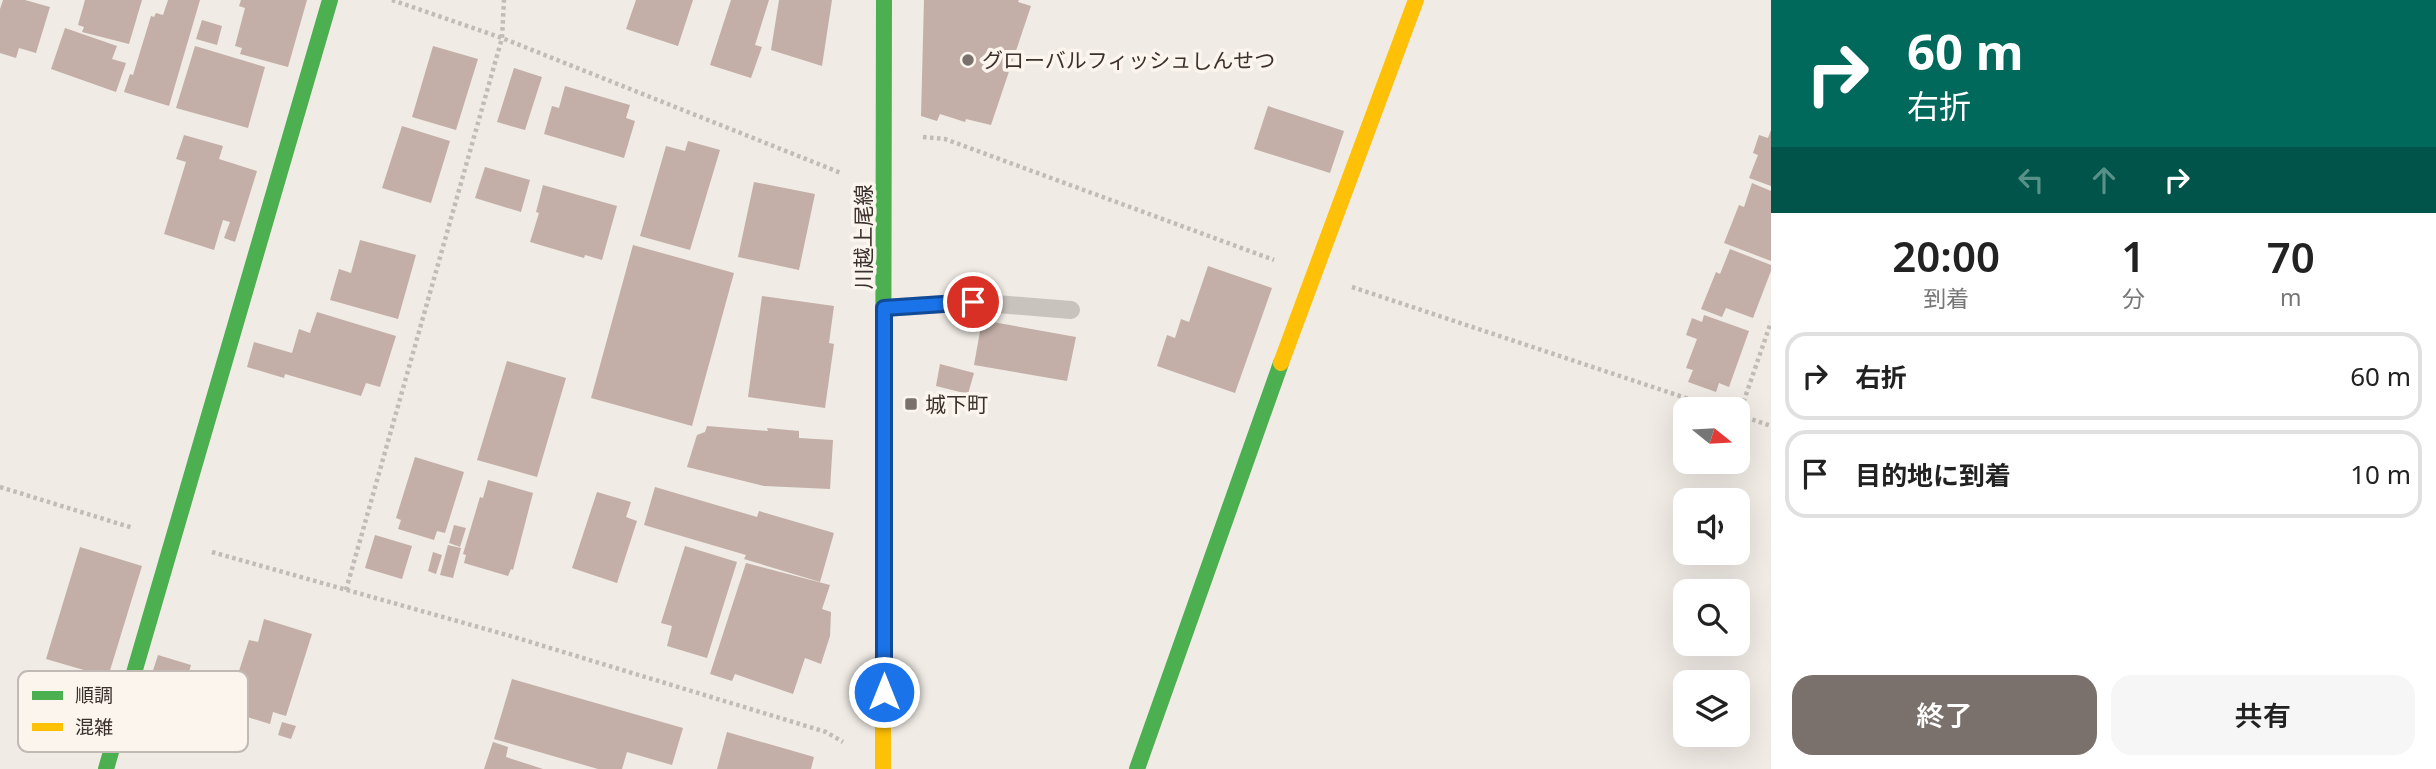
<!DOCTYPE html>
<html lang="ja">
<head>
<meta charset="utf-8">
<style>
	body { margin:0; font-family:"Noto Sans","Noto Sans JP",sans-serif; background:#f6f6f6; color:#222; height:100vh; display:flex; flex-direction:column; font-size:26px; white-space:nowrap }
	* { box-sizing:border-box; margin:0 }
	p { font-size:23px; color:#767676 }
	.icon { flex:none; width:38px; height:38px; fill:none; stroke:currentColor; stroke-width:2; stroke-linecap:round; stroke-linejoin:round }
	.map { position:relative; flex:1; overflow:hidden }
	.sheet { display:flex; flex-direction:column; background:#fff; width:665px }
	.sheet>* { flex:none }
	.guide { background:#00695c; color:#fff; overflow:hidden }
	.needle { width:46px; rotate:108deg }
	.controls { position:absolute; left:1673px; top:397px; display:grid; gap:14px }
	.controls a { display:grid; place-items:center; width:77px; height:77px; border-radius:14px; background:#fff; box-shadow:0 7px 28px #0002; font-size:35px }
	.pin { position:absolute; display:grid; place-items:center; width:60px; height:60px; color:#fff; margin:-30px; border:4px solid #fff; border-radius:50%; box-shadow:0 2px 7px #0007 }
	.me { position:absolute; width:77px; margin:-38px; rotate:0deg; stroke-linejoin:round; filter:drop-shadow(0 0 5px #0008) }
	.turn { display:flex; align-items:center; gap:24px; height:147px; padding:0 21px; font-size:32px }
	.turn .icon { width:91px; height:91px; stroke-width:2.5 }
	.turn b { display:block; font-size:49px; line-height:60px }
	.lanes { display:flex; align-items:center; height:66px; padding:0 21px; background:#0003; justify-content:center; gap:35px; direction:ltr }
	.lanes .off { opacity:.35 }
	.eta { display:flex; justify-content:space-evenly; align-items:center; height:119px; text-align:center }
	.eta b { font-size:42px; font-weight:600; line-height:49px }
	.cta { display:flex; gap:14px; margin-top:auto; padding:14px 21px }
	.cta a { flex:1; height:80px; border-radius:21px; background:#7a716c; color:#fff; font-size:28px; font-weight:600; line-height:80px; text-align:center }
	.cta a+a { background:#f6f6f6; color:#222 }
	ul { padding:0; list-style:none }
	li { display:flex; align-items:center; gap:21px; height:88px; margin:0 14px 10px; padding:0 7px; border:4px solid #e0e0e0; border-radius:21px }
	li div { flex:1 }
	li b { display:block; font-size:26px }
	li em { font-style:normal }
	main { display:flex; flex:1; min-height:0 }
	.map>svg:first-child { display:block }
	.building { fill:#c3afa7 }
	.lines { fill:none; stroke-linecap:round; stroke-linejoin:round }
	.path { stroke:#c2bbb6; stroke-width:4.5; stroke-dasharray:3.5 3.5; stroke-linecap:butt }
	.lane { stroke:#c9c3be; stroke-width:18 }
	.fast { stroke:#4caf50; stroke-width:16 }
	.slow { stroke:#ffc107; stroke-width:16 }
	.route-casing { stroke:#114b97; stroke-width:18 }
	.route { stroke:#1a73e8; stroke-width:12 }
	.poi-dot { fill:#7a716c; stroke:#fbf5ee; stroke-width:2.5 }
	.labels { text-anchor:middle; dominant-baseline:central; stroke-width:7; stroke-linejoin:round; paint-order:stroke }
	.poi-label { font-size:21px; fill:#3b302b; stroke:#fbf5ee; text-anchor:start }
	.street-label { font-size:21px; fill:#3b302b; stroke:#fbf5ee }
	.key { fill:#fbf5ee; stroke:#c1bab4; stroke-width:2 }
	.key-label { font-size:19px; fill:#3b302b }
</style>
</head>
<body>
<main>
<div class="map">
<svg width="1771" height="769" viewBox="0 0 1771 769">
	<rect width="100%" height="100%" fill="#f0ebe5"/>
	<path class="building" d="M 3,0 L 25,0 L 50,7 L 36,53 L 19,48 L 16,58 L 0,53 L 0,9 Z
		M 85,0 L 142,0 L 129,44 L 82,32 L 84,27 L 78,25 Z
		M 168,0 L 200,0 L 169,106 L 124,92 L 130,74 L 133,75 L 151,16 L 154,17 L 156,13 L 163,15 Z
		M 241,0 L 307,0 L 288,67 L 240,54 L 242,48 L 235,46 L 245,8 L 239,6 Z
		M 636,0 L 693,0 L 678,46 L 626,29 Z
		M 731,0 L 769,0 L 755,45 L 762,47 L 751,78 L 710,65 Z
		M 779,0 L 832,0 L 822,66 L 771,50 Z
		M 924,0 L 1019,0 L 1018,2 L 1031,6 L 991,125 L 966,119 L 965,122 L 940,114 L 937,121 L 921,116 Z
		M 202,20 L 222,26 L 217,45 L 196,39 Z
		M 65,28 L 117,46 L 112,59 L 126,63 L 116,92 L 51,69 Z
		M 195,46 L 265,67 L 248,128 L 176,108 Z
		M 433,46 L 478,59 L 456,130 L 412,117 Z
		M 514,68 L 542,77 L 525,130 L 497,122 Z
		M 565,86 L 630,105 L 626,118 L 635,121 L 624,158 L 544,134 L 552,106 L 559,108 Z
		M 1268,106 L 1344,131 L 1330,173 L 1254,149 Z
		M 402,126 L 450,141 L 431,203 L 382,188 Z
		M 1771,130 L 1771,186 L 1749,178 L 1758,155 L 1753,153 L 1759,135 L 1768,138 Z
		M 184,135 L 223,146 L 219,159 L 257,171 L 235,242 L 224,238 L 230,222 L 223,220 L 214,250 L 164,234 L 186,162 L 176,159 Z
		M 688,141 L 720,150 L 690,250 L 640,236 L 666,146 L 685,151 Z
		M 485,167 L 530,180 L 521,212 L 475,198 Z
		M 754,182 L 815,194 L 799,270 L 738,257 Z
		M 1752,183 L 1771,191 L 1771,261 L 1724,243 L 1739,205 L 1744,207 Z
		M 543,185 L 617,206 L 602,260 L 585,255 L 584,258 L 530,242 L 539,213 L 536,212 Z
		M 360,240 L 416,255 L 398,319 L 330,300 L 339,269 L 351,273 Z
		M 633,245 L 734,273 L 692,426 L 591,398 Z
		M 1730,249 L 1771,265 L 1771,271 L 1753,318 L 1726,308 L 1722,317 L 1701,309 L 1716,272 L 1720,274 Z
		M 1208,266 L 1272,288 L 1235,393 L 1157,366 L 1167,335 L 1175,338 L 1181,319 L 1189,322 Z
		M 762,296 L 834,306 L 829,343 L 834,344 L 825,408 L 748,397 Z
		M 317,312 L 396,336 L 380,387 L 366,383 L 361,396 L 285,374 L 284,378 L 247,367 L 254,342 L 292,353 L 299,329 L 310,333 Z
		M 1704,315 L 1749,331 L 1729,387 L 1719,383 L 1716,392 L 1688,382 L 1693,370 L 1686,368 L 1697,339 L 1686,335 L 1692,318 L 1702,322 Z
		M 982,320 L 1076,337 L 1067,381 L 974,365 Z
		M 507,361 L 566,378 L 537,477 L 477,460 Z
		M 940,364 L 974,373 L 968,394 L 936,386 Z
		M 707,426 L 768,431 L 767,428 L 799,431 L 799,438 L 833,440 L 830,489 L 764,486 L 687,467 L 697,435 L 705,432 Z
		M 415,457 L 464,472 L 445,533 L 437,531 L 434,540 L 398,529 L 401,520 L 396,518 Z
		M 488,480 L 533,493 L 513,570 L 511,569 L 508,576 L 464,563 L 466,555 L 463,554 L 480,497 L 483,498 Z
		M 655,487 L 757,517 L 759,511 L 834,533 L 820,582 L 744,559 L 746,555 L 644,525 Z
		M 597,492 L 631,502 L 626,517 L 637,521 L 617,583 L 572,568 Z
		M 454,525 L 466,528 L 460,547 L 449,543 Z
		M 375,535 L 412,546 L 402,579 L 365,568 Z
		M 448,545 L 461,548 L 453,578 L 440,575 Z
		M 685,546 L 737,562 L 707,658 L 667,646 L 672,626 L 661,623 Z
		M 80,547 L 142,566 L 108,677 L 46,659 Z
		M 433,552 L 442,555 L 436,574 L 428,571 Z
		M 746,563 L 830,585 L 822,609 L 831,612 L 830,636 L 821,664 L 805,658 L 793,694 L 735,674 L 732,681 L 710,674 Z
		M 264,619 L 312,634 L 286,716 L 273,712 L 270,724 L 244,716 L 246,710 L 228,705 L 249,640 L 258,642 Z
		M 158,655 L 191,665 L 181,700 L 147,689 Z
		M 512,679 L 683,728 L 672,765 L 627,752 L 622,769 L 598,769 L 494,739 Z
		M 282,722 L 296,726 L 291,739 L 278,735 Z
		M 727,732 L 814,757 L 811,769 L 717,769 Z
		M 493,742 L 508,747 L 506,757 L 543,769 L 484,769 Z"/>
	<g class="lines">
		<path class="path" d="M 392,0 L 502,38 L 841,173
			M 923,137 L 945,139 L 1274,260
			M 1352,287 L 1722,410
			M 1739,415 L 1771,322
			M 1739,415 L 1771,426
			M 0,487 L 133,528
			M 212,552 L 514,637 L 826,732 L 843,742
			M 346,590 L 502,38 L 504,0"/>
		<path class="lane" d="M 884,308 L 973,302 L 1071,310"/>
		<path class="fast" d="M 883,517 L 884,0
			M 106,769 L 330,0
			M 1137,769 L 1281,363"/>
		<path class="slow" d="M 1281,363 L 1416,0
			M 883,769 L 883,517"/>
	</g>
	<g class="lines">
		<g class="route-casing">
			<path id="route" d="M 884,692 L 884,308 L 973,302"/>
		</g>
		<use href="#route" class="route"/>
	</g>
	<g class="poi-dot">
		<circle cx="968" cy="60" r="7"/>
		<rect x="904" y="397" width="14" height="14" rx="3.5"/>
	</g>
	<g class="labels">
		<g class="poi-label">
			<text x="982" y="60">グローバルフィッシュしんせつ</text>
			<text x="925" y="404">城下町</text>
		</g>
		<g class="street-label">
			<text transform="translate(863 237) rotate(-90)">川越上尾線</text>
		</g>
	</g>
	<rect x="18" y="671" width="230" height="81" rx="10" class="key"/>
	<rect x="32" y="691" width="31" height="9" fill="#4caf50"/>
	<rect x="32" y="723" width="31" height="8" fill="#ffc107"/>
	<g class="key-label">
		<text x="75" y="702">順調</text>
		<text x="75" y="734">混雑</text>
	</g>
</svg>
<div class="controls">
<a><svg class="needle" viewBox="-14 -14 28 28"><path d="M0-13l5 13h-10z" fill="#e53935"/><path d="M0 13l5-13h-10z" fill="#767676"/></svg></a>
<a><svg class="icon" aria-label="sound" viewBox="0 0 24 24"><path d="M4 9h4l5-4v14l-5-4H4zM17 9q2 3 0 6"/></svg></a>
<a><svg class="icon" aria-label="search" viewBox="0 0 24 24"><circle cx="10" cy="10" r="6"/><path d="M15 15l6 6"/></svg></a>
<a><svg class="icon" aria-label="layers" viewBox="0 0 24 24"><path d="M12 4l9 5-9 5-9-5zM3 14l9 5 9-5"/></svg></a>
</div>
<div class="pin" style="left:973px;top:302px;background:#d93025"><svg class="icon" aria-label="arrive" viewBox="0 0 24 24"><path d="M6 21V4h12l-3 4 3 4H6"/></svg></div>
<svg class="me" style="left:884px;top:692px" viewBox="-20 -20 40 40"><circle r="17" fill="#1a73e8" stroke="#fff" stroke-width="3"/><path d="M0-11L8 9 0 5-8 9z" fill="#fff"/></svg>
</div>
<section class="sheet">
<div class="guide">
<div class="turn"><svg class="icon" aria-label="right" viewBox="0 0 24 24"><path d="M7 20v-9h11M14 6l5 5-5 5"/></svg><div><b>60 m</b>右折</div></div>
<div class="lanes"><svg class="icon off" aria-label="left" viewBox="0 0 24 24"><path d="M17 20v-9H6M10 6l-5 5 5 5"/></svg><svg class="icon off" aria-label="ahead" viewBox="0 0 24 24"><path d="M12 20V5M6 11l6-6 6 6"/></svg><svg class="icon" aria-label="right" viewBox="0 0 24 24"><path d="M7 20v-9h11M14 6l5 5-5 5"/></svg></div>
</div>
<div class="eta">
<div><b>20:00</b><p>到着</p></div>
<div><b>1</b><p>分</p></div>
<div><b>70</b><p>m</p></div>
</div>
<ul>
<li><svg class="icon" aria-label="right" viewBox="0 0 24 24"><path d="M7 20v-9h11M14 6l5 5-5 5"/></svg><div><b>右折</b></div><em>60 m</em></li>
<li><svg class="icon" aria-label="arrive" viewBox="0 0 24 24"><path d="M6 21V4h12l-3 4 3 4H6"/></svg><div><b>目的地に到着</b></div><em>10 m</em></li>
</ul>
<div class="cta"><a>終了</a><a>共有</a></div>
</section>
</main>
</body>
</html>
